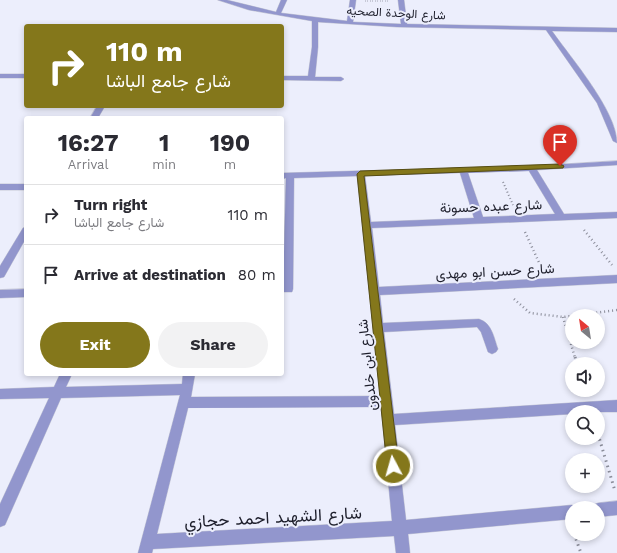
<!DOCTYPE html>
<html lang="en">
<head>
<meta charset="utf-8">
<style>
	body { margin:0; font-family:"Work Sans",Vazirmatn,sans-serif; background:#f2f2f3; color:#2b2b33; height:100vh; display:flex; flex-direction:column; font-size:15px; white-space:nowrap }
	* { box-sizing:border-box; margin:0 }
	p { font-size:13px; color:#7c7c81 }
	.icon { flex:none; width:22px; height:22px; fill:none; stroke:currentColor; stroke-width:2; stroke-linecap:round; stroke-linejoin:round }
	.map { position:relative; flex:1; overflow:hidden }
	.panel { position:absolute; left:24px; top:116px; width:260px; height:260px; display:flex; flex-direction:column; background:#fff; border-radius:4px; box-shadow:0 2px 6px #0003 }
	.panel>* { flex:none }
	.banner { position:absolute; left:24px; top:24px; width:260px; height:84px; border-radius:4px; box-shadow:0 2px 6px #0003; background:#84771b; color:#fff; overflow:hidden }
	.needle { width:26px; rotate:330deg }
	.controls { position:absolute; left:565px; top:309px; display:grid; gap:8px }
	.controls a { display:grid; place-items:center; width:40px; height:40px; border-radius:50%; background:#fff; box-shadow:0 2px 6px #0003; font-size:20px }
	.pin { position:absolute; display:grid; place-items:center; width:34px; height:34px; color:#fff; margin:-41px -17px; border-radius:50% 50% 50% 0; rotate:-45deg; box-shadow:0 0 4px #0007 }
	.pin .icon { rotate:45deg }
	.me { position:absolute; width:44px; margin:-22px; rotate:354deg; stroke-linejoin:round; filter:drop-shadow(0 0 3px #0008) }
	.turn { display:flex; align-items:center; gap:14px; height:84px; padding:0 16px; font-size:18px }
	.turn .icon { width:52px; height:52px; stroke-width:2.5 }
	.turn b { display:block; font-size:28px; line-height:34px }
	.eta { display:flex; justify-content:space-evenly; align-items:center; height:68px; text-align:center }
	.eta b { font-size:24px; font-weight:700; line-height:28px }
	.cta { display:flex; gap:8px; margin-top:auto; padding:8px 16px }
	.cta a { flex:1; height:46px; border-radius:24px; background:#84771b; color:#fff; font-size:16px; font-weight:700; line-height:46px; text-align:center }
	.cta a+a { background:#f2f2f3; color:#2b2b33 }
	ul { padding:0; list-style:none }
	li { display:flex; align-items:center; gap:12px; height:60px; padding:0 16px; border-top:1px solid #e1e1e2 }
	li div { flex:1 }
	li b { display:block; font-size:15px }
	li em { font-style:normal }
	.map>svg:first-child { display:block }
	.lines { fill:none; stroke-linecap:round; stroke-linejoin:round }
	.minor-casing { stroke:#c7c9d6; stroke-width:1 }
	.path-far3 { stroke:#8b8d9a; stroke-width:1.5; stroke-dasharray:0.5 2; stroke-linecap:butt }
	.path-far2 { stroke:#8b8d9a; stroke-width:2; stroke-dasharray:1 2.5; stroke-linecap:butt }
	.path-far1 { stroke:#8b8d9a; stroke-width:2.5; stroke-dasharray:1 3; stroke-linecap:butt }
	.path { stroke:#8b8d9a; stroke-width:3; stroke-dasharray:1.5 4; stroke-linecap:butt }
	.minor { fill:#9296cd; fill-rule:evenodd }
	.route { fill:#84771b; stroke:#564d12 }
	.labels { text-anchor:middle; dominant-baseline:central; stroke-width:4; stroke-linejoin:round; paint-order:stroke }
	.far-street-label { font-size:12px; fill:#1d1e2b; stroke:#eceefc }
	.street-label { font-size:14px; fill:#1d1e2b; stroke:#eceefc }
	.near-street-label { font-size:17px; fill:#1d1e2b; stroke:#eceefc }
</style>
</head>
<body>
<div class="map">
<svg width="617" height="553" viewBox="0 0 617 553">
	<rect width="100%" height="100%" fill="#eceefc"/>
	<g class="lines">
		<g class="minor-casing">
			<path id="minor" d="M 218,0 L 227,0 L 276,12 L 281,0 L 287,0 L 281,13 L 347,21 L 350,0 L 356,0 L 353,22 L 401,24 L 398,0 L 404,0 L 407,24 L 617,28 L 617,32 L 552,31 C 571,58 617,111 617,143 L 613,141 L 597,103 L 546,30 L 397,27 L 318,22 L 318,47 L 315,77 L 341,77 L 344,79 L 341,81 L 282,80 L 282,76 L 308,76 L 312,47 L 312,21 L 249,10 Z
				M 0,74 L 26,74 L 26,78 L 0,78 Z
				M 97,106 L 105,106 L 98,118 L 90,118 Z
				M 617,161 L 617,165 L 537,170 L 564,214 L 617,212 L 617,218 L 372,228 L 379,287 L 617,275 L 617,283 L 380,295 L 383,323 L 479,319 C 492,323 494,338 498,349 L 496,352 L 492,354 L 488,352 L 481,332 L 477,327 L 384,332 L 394,414 L 617,400 L 617,412 L 572,412 L 572,414 L 395,425 L 406,520 L 572,505 L 577,508 L 572,508 L 572,519 L 408,534 L 410,553 L 396,553 L 394,536 L 153,549 L 152,553 L 138,553 L 180,395 L 61,398 L 5,525 L 0,527 L 0,504 L 49,398 L 0,399 L 0,389 L 54,387 L 60,374 L 72,374 L 66,387 L 182,384 L 183,374 L 195,374 L 191,397 L 380,396 L 357,176 L 294,178 L 293,289 L 292,292 L 284,292 L 283,289 L 286,178 L 282,179 L 282,173 L 532,166 ZM 529,171 L 555,214 L 483,217 L 468,173 ZM 460,173 L 474,218 L 371,222 L 365,176 ZM 381,407 L 392,521 L 157,534 L 188,408 Z
				M 0,184 L 26,184 L 26,190 L 0,190 Z
				M 26,227 L 26,238 L 4,277 L 0,278 L 0,266 L 23,228 Z
				M 26,289 L 26,297 L 0,298 L 0,290 Z
				M 617,501 L 617,515 L 598,517 L 598,508 L 592,508 L 593,505 L 598,503 Z"/>
		</g>
		<path class="path-far3" d="M 365,1 L 388,1"/>
		<path class="path-far2" d="M 503,182 L 513,205"/>
		<path class="path-far1" d="M 584,230 L 612,265
			M 525,232 L 542,269
			M 514,299 L 530,313 L 563,317 L 617,310
			M 563,317 L 575,358"/>
		<path class="path" d="M 575,357 L 577,364
			M 598,434 L 615,491
			M 574,534 L 581,553"/>
		<use href="#minor" class="minor"/>
	</g>
	<path class="route" d="M 560,164 L 564,166 L 563,168 L 364,176 L 399,466 L 397,470 L 393,472 L 389,470 L 387,466 L 357,174 L 360,171 Z"/>
	<g class="labels">
		<g class="far-street-label">
			<text transform="translate(396 13) rotate(3)">شارع الوحدة الصحيه</text>
		</g>
		<g class="street-label">
			<text transform="translate(491 206) rotate(-2)">شارع عبده حسونة</text>
			<text transform="translate(495 271) rotate(-3)">شارع حسن ابو مهدى</text>
			<text transform="translate(367 365) rotate(-96)">شارع ابن خلدون</text>
		</g>
		<g class="near-street-label">
			<text transform="translate(273 517) rotate(-3)">شارع الشهيد احمد حجازي</text>
		</g>
	</g>
</svg>
<div class="controls">
<a><svg class="needle" viewBox="-14 -14 28 28"><path d="M0-13l5 13h-10z" fill="#e53935"/><path d="M0 13l5-13h-10z" fill="#7c7c81"/></svg></a>
<a><svg class="icon" aria-label="sound" viewBox="0 0 24 24"><path d="M4 9h4l5-4v14l-5-4H4zM17 9q2 3 0 6"/></svg></a>
<a><svg class="icon" aria-label="search" viewBox="0 0 24 24"><circle cx="10" cy="10" r="6"/><path d="M15 15l6 6"/></svg></a>
<a>+</a>
<a>−</a>
</div>
<div class="pin" style="left:560px;top:166px;background:#d93025"><svg class="icon" aria-label="arrive" viewBox="0 0 24 24"><path d="M6 21V4h12l-3 4 3 4H6"/></svg></div>
<svg class="me" style="left:393px;top:466px" viewBox="-20 -20 40 40"><circle r="17" fill="#84771b" stroke="#fff" stroke-width="3"/><path d="M0-11L8 9 0 5-8 9z" fill="#fff"/></svg>
<div class="banner">
<div class="turn"><svg class="icon" aria-label="right" viewBox="0 0 24 24"><path d="M7 20v-9h11M14 6l5 5-5 5"/></svg><div><b>110 m</b>شارع جامع الباشا</div></div>
</div>
<section class="panel">
<div class="eta">
<div><b>16:27</b><p>Arrival</p></div>
<div><b>1</b><p>min</p></div>
<div><b>190</b><p>m</p></div>
</div>
<ul>
<li><svg class="icon" aria-label="right" viewBox="0 0 24 24"><path d="M7 20v-9h11M14 6l5 5-5 5"/></svg><div><b>Turn right</b><p>شارع جامع الباشا</p></div><em>110 m</em></li>
<li><svg class="icon" aria-label="arrive" viewBox="0 0 24 24"><path d="M6 21V4h12l-3 4 3 4H6"/></svg><div><b>Arrive at destination</b></div><em>80 m</em></li>
</ul>
<div class="cta"><a>Exit</a><a>Share</a></div>
</section>
</div>
</body>
</html>
